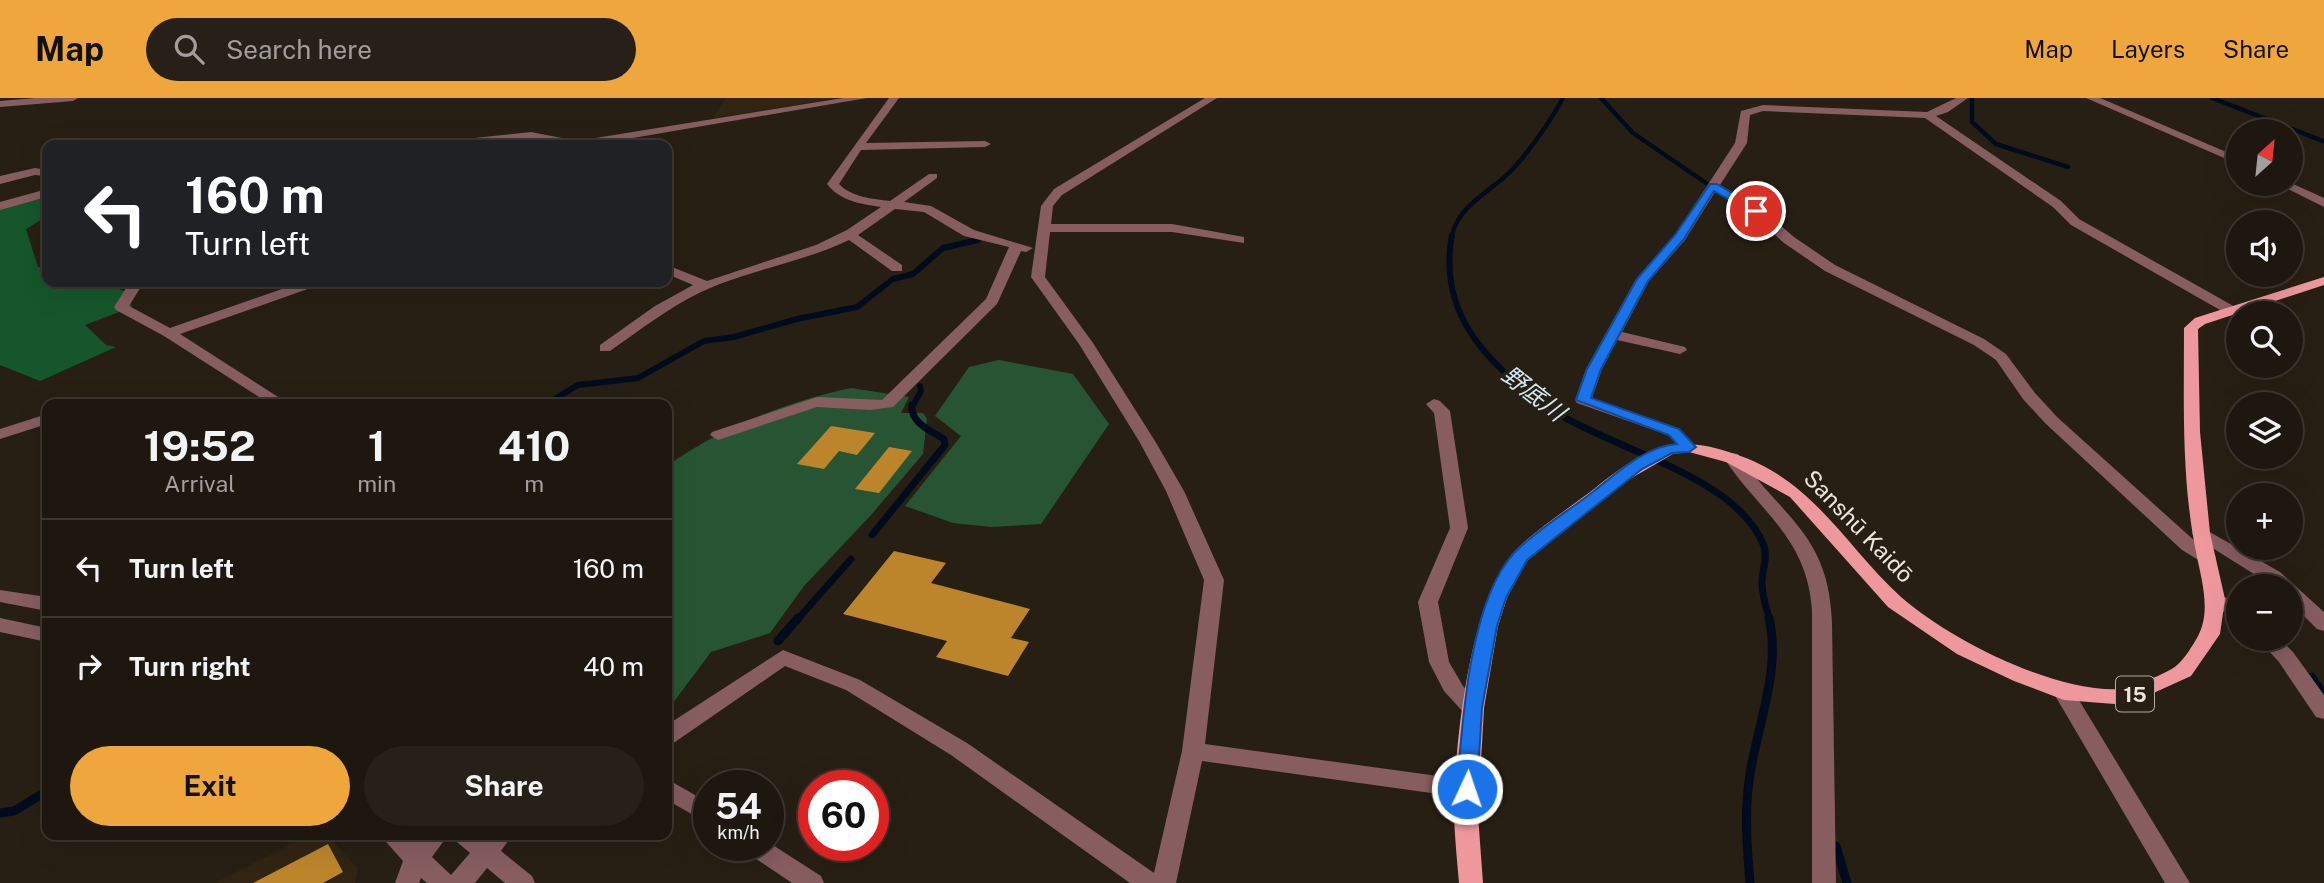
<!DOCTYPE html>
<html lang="en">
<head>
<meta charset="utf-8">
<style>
	body { margin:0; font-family:"Public Sans","Noto Sans JP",sans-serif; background:#262018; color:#f1f3f6; height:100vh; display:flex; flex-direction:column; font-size:26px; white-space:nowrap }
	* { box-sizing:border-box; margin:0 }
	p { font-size:23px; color:#a19f9e }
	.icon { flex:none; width:38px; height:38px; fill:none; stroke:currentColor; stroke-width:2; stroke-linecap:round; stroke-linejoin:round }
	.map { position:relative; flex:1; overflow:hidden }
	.side { position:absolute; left:42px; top:301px; width:630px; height:441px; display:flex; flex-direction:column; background:#1e170f; border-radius:14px; box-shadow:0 7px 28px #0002,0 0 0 2px #3c362f }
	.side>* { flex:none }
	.banner { position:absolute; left:42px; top:42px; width:630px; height:147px; border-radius:14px; box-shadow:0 7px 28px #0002,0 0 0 2px #3c362f; background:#202124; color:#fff; overflow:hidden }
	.needle { width:46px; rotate:27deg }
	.tools { position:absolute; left:2226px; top:21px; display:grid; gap:14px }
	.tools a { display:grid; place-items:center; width:77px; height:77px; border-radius:50%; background:#1e170f; box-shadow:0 7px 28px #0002,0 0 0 2px #3c362f; font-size:35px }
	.speed { position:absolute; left:693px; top:672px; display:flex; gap:14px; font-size:35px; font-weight:700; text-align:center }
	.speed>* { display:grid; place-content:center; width:91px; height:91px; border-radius:50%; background:#1e170f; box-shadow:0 7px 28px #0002,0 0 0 2px #3c362f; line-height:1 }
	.speed small { font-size:18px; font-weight:400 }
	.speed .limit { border:10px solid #d22; background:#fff; color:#111 }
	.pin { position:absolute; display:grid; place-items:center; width:60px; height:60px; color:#fff; margin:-30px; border:4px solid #fff; border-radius:50%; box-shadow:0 2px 7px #0007 }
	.me { position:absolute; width:77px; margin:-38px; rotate:3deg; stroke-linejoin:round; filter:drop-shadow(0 0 5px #0008) }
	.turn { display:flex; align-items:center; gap:24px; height:147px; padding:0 28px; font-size:32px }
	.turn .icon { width:91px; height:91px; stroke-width:2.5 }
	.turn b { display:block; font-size:49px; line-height:60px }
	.eta { display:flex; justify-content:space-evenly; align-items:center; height:119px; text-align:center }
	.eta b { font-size:42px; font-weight:700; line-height:49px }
	.cta { display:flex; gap:14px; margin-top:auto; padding:14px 28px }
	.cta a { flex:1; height:80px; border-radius:42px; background:#efa73d; color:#111; font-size:28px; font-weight:700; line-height:80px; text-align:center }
	.cta a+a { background:#262018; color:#f1f3f6 }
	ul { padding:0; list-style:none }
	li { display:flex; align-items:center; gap:21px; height:98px; padding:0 28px; border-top:2px solid #3c362f }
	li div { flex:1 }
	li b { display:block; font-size:26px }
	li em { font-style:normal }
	header { display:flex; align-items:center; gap:42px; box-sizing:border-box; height:98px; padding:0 35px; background:#efa73d; color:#111 }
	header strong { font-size:33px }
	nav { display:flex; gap:38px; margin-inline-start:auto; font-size:24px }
	.search { width:490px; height:63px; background:#262018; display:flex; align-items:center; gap:18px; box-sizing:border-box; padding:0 24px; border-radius:38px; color:#a19f9e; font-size:26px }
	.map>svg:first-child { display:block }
	.built { fill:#312413 }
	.green { fill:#275533 }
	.forest { fill:#15572b }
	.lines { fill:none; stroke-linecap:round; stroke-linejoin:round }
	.stream-far3 { stroke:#000c1e; stroke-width:4.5 }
	.stream-far2 { stroke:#000c1e; stroke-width:6 }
	.stream-far1 { stroke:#000c1e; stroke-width:7 }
	.stream { stroke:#000c1e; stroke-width:9 }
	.building { fill:#bc852c }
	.minor { fill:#875d60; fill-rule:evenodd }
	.tertiary { fill:#875d60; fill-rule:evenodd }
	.primary { fill:#ee989e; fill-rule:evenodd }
	.route { fill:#1a73e8; stroke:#114b97; stroke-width:2 }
	.labels { text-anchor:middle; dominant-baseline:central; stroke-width:7; stroke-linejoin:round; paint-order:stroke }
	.shield { fill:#281f14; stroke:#b1aaa2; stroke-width:2 }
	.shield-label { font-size:21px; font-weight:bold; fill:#ece6df }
	.street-label { font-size:23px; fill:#ece6df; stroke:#281f14 }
	.water-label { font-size:24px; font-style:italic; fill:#d3e6f6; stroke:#281f14 }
</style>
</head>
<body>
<header>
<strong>Map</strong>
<div class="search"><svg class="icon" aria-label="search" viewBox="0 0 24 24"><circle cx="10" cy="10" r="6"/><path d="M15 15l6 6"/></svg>Search here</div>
<nav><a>Map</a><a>Layers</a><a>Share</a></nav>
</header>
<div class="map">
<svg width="2324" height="785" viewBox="0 0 2324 785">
	<rect width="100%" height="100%" fill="#281f14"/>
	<path class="built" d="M 726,0 L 838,0 L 713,20 Z
		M 308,737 L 328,737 L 358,771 L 355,785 L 215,785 Z"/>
	<path class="green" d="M 999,262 L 1073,276 L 1109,326 L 1041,426 L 992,429 L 953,425 L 905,408 L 961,338 L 935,318 L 969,269 Z
		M 851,290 L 909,299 L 901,315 L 923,315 L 927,321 L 923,356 L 871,417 L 804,488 L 770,535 L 711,554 L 667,613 L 667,368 C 722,329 786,304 851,290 Z"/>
	<path class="forest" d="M 46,100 L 44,120 L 26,131 L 38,169 L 47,170 L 47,184 L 99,184 L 127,194 L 132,209 L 85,227 L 106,247 L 116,249 L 40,283 L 0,267 L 0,110 Z"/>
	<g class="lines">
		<path class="stream-far3" d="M 1601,0 L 1633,35 L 1706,85
			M 2212,0 L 2323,43
			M 1972,1 L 1972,24 L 1996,46 L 2068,69
			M 1452,138 C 1457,108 1493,92 1513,71 C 1532,49 1549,26 1563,0"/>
		<path class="stream-far2" d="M 1452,137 C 1437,216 1488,266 1547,309
			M 546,306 L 578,287 L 638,280 L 704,243 L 734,239 L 797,221 L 857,209 L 893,181 L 913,176 L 943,150 L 978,142
			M 912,309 L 921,293 L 920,288"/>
		<path class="stream-far1" d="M 1545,307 C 1605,351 1736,375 1764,448 C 1768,459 1762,473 1762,485 C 1762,497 1766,510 1770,522
			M 872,437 L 945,347 L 944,341 C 931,333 910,325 912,307
			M 797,522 L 851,461"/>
		<path class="stream" d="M 778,543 L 798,520
			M 2311,579 L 2324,597
			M 0,715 L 14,713 L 47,693
			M 1836,748 L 1847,785
			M 1750,785 C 1747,749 1744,712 1750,676 C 1758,625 1781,572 1769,520"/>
	</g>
	<path class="building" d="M 831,328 L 875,335 L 857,357 L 839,353 L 824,371 L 797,366 Z
		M 889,349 L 912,353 L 879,395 L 855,391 Z
		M 894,453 L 946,465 L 931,485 L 1030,511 L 1011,540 L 1029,544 L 1008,578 L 936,559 L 947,543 L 843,516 Z
		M 328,746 L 343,774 L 323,785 L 253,785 Z"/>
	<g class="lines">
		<path class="minor" d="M 35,0 L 78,0 L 73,3 L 0,9 L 0,3 Z
			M 843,0 L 867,0 L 592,47 L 566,47 L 531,40 L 466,47 L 431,47 L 437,44 L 531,34 L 577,43 Z
			M 889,0 L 899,0 L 866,45 L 985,43 L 991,46 L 985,49 L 861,52 L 839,86 C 851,99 873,101 890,103 L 929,76 L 937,76 L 937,80 L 904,104 L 931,108 L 974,132 L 1033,150 L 1026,154 L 1021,153 L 997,206 L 893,309 L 870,312 L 817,309 L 718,342 L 710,337 L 712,334 L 817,299 L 882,302 L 986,201 L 1009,149 L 964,138 L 924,114 L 895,111 L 858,137 L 902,167 L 902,173 L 892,173 L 849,142 C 801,165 747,172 701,194 C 668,210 640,232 610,253 L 600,253 L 600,247 L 655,208 L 693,187 L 667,176 L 667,167 L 707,183 L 816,147 L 847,132 L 881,109 C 861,106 840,103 827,86 Z
			M 1205,0 L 1217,0 L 1062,97 L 1053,108 L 1051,126 L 1172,126 L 1244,139 L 1244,145 L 1172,134 L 1050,134 L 1045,179 L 1093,245 L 1155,343 L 1184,393 L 1224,482 L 1205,646 L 1467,682 L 1475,685 L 1478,691 L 1475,697 L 1467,700 L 1202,663 L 1176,785 L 1130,785 L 951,657 L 846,592 L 785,568 L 675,644 L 667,646 L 667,627 L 783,552 L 860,582 L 967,645 L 1154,775 L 1182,653 L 1204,482 L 1166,393 L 1139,343 L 1079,246 L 1031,179 L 1041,108 L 1054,91 Z
			M 1956,0 L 1968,0 L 1948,14 L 1936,18 L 2061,103 L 2079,121 L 2237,210 L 2237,216 L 2227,216 L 2071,127 L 2053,109 L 1925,20 L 1763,13 L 1750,17 L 1747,45 L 1720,87 L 1760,110 L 1794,139 L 1835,167 L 1984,241 L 2006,256 L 2035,295 L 2057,319 L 2196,444 L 2216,459 L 2214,463 L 2200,463 L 2182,452 L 2045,325 L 2023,301 L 1996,262 L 1974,247 L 1825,173 L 1784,145 L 1752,116 L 1715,94 L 1685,142 L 1649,183 L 1622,234 L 1685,249 L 1687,252 L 1680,256 L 1617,242 L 1602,271 L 1592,300 L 1680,331 L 1697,349 L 1689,354 L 1683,353 L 1668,337 L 1577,305 L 1575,302 L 1586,271 L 1636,181 L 1675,137 L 1735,45 L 1741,13 L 1763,7 L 1927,14 Z
			M 2086,0 L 2100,0 L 2238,59 L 2238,66 Z
			M 265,44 L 368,44 L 374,47 L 259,47 Z
			M 35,70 L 47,72 L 47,78 L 35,77 L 0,86 L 0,78 Z
			M 2291,85 L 2324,100 L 2324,109 L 2278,86 Z
			M 47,91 L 47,99 L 0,112 L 0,104 Z
			M 130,184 L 144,184 L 129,208 L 170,230 L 302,184 L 321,184 L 319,187 L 180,236 L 289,306 L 270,306 L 164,238 L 116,212 L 114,209 Z
			M 1434,301 L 1440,303 L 1450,313 L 1468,430 L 1438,504 L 1449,564 L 1463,588 L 1484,610 L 1481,616 L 1473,618 L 1465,616 L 1444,593 L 1429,564 L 1418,504 L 1450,430 L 1434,315 L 1426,306 Z
			M 47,316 L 47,326 L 0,341 L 0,331 Z
			M 1732,355 L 1738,356 C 1783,421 1829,436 1832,525 L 1836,785 L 1812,785 L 1812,512 C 1807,439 1760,415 1724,360 Z
			M 2201,429 L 2280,474 L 2324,514 L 2324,533 L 2317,531 L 2291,505 L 2291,488 L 2273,488 L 2195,439 L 2192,435 Z
			M 2215,494 L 2238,506 L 2238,521 L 2208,506 L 2205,501 L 2208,496 Z
			M 2258,541 L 2280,541 L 2293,554 L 2324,597 L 2324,621 L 2316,619 L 2279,564 Z
			M 2064,586 L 2071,589 L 2190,785 L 2165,785 L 2053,594 L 2057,589 Z
			M 667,681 L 709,705 L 709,726 L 667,702 Z
			M 768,744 L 821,778 L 824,785 L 792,785 L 746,754 L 742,747 L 768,747 Z"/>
		<path class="tertiary" d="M 0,492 L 47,499 L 47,513 L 0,504 Z
			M 0,520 L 47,530 L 47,544 L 0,534 Z
			M 380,737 L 408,737 L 416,744 L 422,737 L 448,737 L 432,759 L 451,777 L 470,755 L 457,744 L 453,737 L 512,737 L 501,753 L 532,778 L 535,785 L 505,785 L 487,770 L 475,785 L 427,785 L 421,780 L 419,785 L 395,785 L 403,763 Z"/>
		<path class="primary" d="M 2324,179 L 2324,187 L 2205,226 L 2198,231 L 2200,334 L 2210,435 L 2225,501 L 2220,536 L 2191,578 L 2127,607 L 2064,602 L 2014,583 L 1957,556 L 1888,509 L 1790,399 L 1726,364 L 1689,354 L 1673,356 L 1623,385 L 1527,463 L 1507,500 L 1498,528 L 1484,610 L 1478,717 L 1483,785 L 1459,785 C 1457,763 1455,741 1454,719 C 1454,651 1469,506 1513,455 C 1531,435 1572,408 1594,391 C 1644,351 1672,334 1735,356 C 1814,382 1844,447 1901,499 C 1950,542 2057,596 2122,591 C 2132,590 2169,574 2176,568 C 2184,562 2193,547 2198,538 C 2211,514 2202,483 2197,459 C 2181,384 2184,306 2184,230 L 2195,220 Z"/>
	</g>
	<path class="route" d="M 1710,86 L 1717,86 L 1762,113 L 1752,115 L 1714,93 L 1712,96 L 1684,141 L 1648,183 L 1601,271 L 1591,300 L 1679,331 L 1696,349 L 1689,354 L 1672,355 L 1642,371 L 1527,462 L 1506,500 L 1497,528 L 1482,610 L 1477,691 L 1474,697 L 1460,697 L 1457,691 C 1462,626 1469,504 1514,455 C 1535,433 1570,412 1594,393 C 1618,374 1646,348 1677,346 L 1669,337 L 1576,302 L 1587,271 L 1637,181 L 1675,137 Z"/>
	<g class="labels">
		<rect class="shield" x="2116" y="578.5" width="38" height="35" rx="5"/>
		<g class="shield-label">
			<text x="2135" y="596">15</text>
		</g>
		<g class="street-label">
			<text transform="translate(1859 428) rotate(46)">Sanshū Kaidō</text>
		</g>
		<g class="water-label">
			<text transform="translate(1534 295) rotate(38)">野底川</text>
		</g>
	</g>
</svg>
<div class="tools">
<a><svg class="needle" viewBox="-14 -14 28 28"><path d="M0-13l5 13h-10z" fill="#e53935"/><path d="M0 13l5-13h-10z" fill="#a19f9e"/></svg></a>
<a><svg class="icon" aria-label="sound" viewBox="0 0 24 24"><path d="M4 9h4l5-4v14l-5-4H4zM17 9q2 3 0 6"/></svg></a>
<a><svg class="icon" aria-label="search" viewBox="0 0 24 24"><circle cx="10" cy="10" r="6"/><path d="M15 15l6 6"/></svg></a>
<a><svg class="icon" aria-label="layers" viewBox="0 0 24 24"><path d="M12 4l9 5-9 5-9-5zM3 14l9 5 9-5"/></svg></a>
<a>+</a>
<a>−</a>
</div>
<div class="speed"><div>54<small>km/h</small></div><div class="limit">60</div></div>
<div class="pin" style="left:1756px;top:113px;background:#d93025"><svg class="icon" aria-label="arrive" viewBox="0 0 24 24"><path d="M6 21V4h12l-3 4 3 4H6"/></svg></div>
<svg class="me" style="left:1467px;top:691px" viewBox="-20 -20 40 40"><circle r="17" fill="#1a73e8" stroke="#fff" stroke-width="3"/><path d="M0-11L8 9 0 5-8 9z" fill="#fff"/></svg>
<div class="banner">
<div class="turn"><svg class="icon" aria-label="left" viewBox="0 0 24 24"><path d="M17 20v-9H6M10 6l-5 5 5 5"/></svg><div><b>160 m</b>Turn left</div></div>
</div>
<section class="side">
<div class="eta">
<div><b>19:52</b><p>Arrival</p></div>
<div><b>1</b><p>min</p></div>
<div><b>410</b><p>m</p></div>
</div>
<ul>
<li><svg class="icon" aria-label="left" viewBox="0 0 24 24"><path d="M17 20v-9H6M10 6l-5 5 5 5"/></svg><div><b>Turn left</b></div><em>160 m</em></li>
<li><svg class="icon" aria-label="right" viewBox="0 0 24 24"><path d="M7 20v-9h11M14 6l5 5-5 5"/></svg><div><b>Turn right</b></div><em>40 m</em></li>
</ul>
<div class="cta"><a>Exit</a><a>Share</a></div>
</section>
</div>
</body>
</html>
